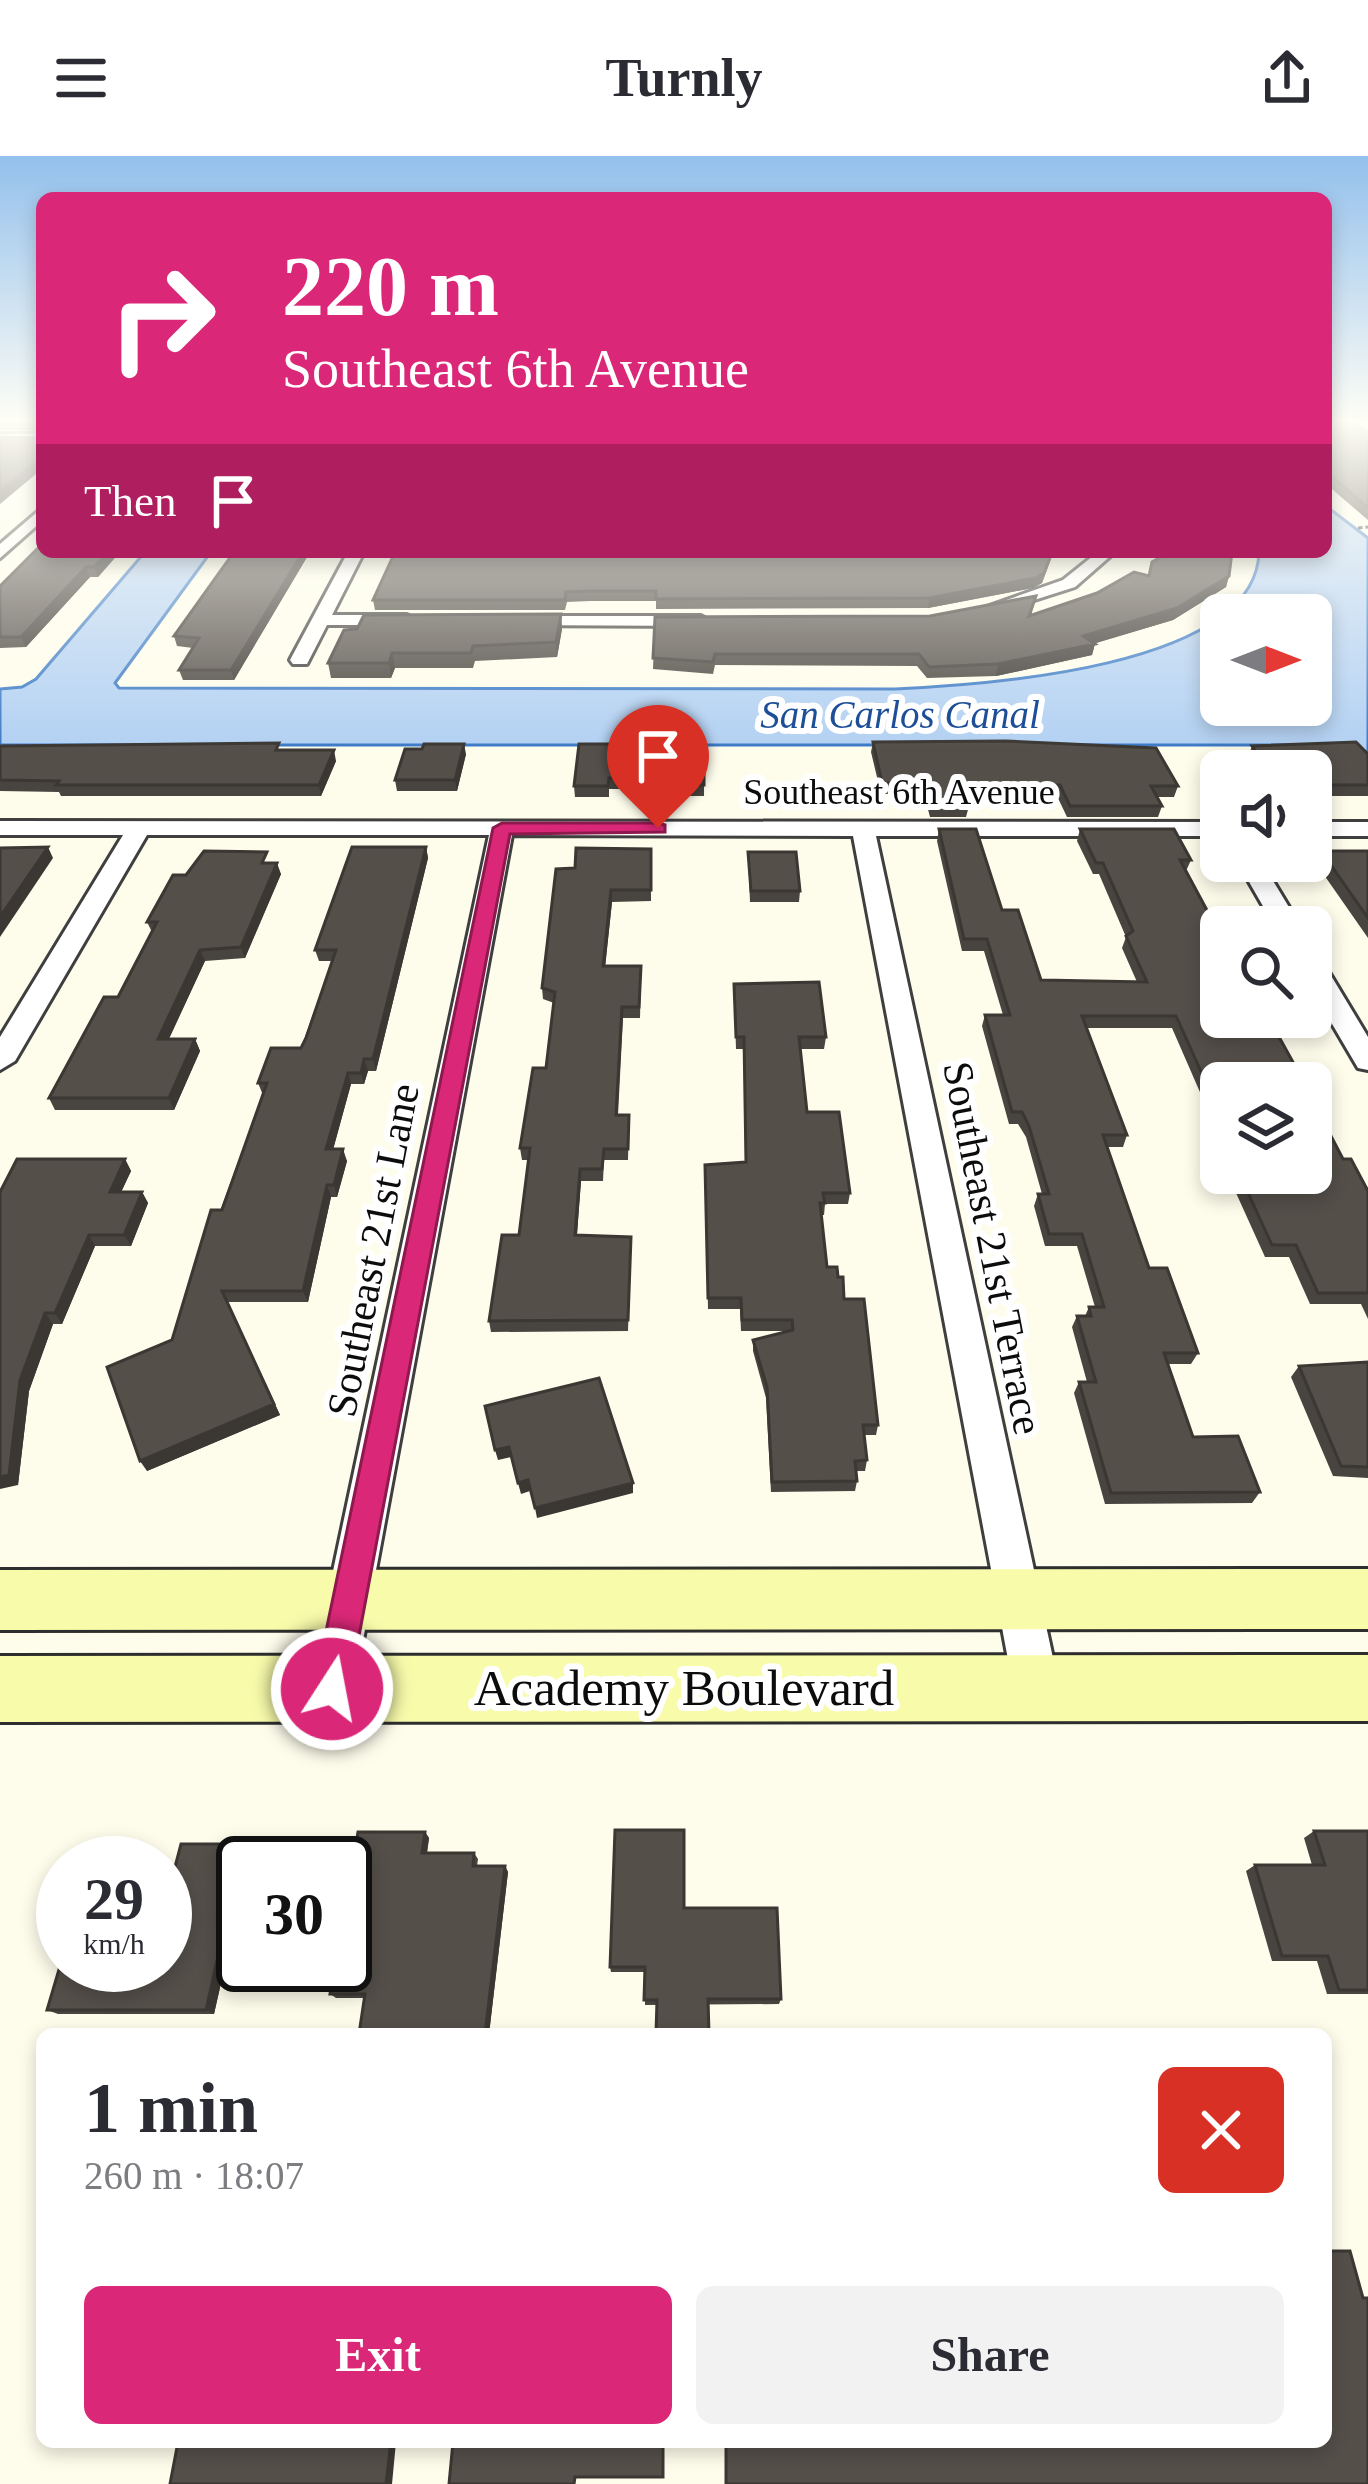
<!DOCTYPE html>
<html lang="en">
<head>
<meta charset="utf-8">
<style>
	body { margin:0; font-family:Georgia,serif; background:#f2f2f3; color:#2b2b33; height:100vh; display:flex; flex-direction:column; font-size:45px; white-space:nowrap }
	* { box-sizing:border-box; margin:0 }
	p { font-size:39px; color:#7c7c81 }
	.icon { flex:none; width:66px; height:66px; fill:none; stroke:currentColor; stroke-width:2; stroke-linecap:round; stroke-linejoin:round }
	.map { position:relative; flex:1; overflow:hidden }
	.drawer { position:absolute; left:36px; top:1872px; width:1296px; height:420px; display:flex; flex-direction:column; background:#fff; border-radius:18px; box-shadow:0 6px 18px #0003 }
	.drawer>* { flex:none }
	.hud { position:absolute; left:36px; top:36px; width:1296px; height:366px; border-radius:18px; box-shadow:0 6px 18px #0003; background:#db2777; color:#fff; overflow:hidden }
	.needle { width:78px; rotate:90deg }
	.buttons { position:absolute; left:1200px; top:438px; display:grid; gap:24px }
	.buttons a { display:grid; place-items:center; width:132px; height:132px; border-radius:18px; background:#fff; box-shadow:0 6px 18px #0003; font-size:60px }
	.speed { position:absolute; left:36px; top:1680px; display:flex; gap:24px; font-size:60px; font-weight:700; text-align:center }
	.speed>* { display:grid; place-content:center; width:156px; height:156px; border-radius:50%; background:#fff; box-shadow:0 6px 18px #0003; line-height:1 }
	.speed small { font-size:30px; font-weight:400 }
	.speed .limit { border:6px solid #111; border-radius:18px; background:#fff; color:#111 }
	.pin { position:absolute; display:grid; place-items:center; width:102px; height:102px; color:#fff; margin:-123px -51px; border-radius:50% 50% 50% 0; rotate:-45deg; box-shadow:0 0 12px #0007 }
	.pin .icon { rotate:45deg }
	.me { position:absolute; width:132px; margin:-66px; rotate:11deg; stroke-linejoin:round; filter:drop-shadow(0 0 9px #0008) }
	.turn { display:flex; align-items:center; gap:42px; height:252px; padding:0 48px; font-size:54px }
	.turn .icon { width:156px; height:156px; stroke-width:2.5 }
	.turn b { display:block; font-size:84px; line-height:102px }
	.then { display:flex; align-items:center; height:114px; padding:0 48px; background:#0003; gap:24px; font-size:45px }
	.round { display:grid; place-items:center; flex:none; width:126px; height:126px; border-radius:18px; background:#f2f2f3 }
	.overview { display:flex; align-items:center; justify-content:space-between; height:204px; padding:0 48px }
	h1 { font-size:72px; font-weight:800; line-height:90px }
	.button { display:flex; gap:24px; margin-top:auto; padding:24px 48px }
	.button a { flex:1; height:138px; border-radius:18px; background:#db2777; color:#fff; font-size:48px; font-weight:800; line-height:138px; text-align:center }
	.button a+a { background:#f2f2f3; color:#2b2b33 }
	header { display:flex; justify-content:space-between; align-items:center; height:156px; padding:0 48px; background:#fff; font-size:54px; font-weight:800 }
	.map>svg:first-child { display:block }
	.water { fill:#b3d1f3; stroke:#3d7bc7; stroke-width:3; fill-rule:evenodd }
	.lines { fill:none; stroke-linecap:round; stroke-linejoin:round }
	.street-casing { stroke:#3f3f3f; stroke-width:6 }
	.secondary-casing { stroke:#2e2e2e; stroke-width:6 }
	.path { stroke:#2e2e2e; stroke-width:3; stroke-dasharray:4.5 3; stroke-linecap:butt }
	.street { fill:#fff; fill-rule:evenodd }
	.secondary { fill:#f8fbaa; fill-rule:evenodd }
	.wall { fill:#48443f }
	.shaded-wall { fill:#3b3733 }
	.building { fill:#544f49; stroke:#3b3733; stroke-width:3 }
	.route { fill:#db2777; stroke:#8e194d; stroke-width:3 }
	.labels { text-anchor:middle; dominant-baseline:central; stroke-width:12; stroke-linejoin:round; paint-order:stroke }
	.far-street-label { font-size:36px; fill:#0c0c0c; stroke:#fff }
	.far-water-label { font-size:39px; font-style:italic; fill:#1c4f97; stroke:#fff }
	.street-label { font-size:42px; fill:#0c0c0c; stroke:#fff }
	.near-street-label { font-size:51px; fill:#0c0c0c; stroke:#fff }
</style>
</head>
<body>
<header><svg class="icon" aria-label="menu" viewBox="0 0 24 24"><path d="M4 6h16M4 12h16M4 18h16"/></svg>Turnly<svg class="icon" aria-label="share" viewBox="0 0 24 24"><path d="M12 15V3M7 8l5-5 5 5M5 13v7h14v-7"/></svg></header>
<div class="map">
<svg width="1368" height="2328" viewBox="0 0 1368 2328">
	<rect width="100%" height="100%" fill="#fefdec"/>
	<path class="water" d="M 1326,350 L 1368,382 L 1368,600 L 1332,589 L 0,589 L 0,533 L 22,531 L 36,523 L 145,396 L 211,396 L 115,527 L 119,532 L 895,533 C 980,529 1256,513 1259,396 L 1326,396 ZM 1221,459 L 1311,459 L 1311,549 L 1221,549 Z"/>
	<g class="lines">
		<g class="street-casing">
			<path id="street" d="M 0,278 L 42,278 L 42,286 L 0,286 Z
				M 42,352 L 42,365 L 0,402 L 0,388 Z
				M 348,396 L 364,396 L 332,459 L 407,459 L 416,464 L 407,469 L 327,469 L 307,508 L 293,508 L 290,504 Z
				M 1098,396 L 1115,396 L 1075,431 L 990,458 L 981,453 L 1063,424 Z
				M 517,460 L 701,460 L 710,465 L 701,470 L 511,469 L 511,461 Z
				M 0,665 L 1221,666 L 1221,680 L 876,680 L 1059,1530 L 1052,1546 L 1036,1552 L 1020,1546 L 1013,1530 L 853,680 L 512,679 L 354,1533 L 347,1549 L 331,1555 L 315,1549 L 308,1533 L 489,679 L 147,679 L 15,905 L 0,914 L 0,881 L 123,679 L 0,679 Z
				M 1311,666 L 1368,666 L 1368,680 L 1311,680 Z
				M 1237,705 L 1261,705 L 1301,771 L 1275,771 Z
				M 1311,801 L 1321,803 L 1368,881 L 1368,914 L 1358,912 L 1311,832 Z"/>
		</g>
		<g class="secondary-casing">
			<path id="secondary" d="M 1368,1413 L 1368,1473 L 0,1474 L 0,1414 Z
				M 1368,1499 L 1368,1565 L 0,1566 L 0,1500 Z"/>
		</g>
		<path class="path" d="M 1358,372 L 1368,371"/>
		<use href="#street" class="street"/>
		<use href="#secondary" class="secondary"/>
	</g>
	<path class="wall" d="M 0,265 L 42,265 L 42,274 L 0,274 Z
		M 1326,265 L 1368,276 L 1368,364 L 1326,328 Z
		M 42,396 L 120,396 L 98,421 L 90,421 L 26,491 L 0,492 L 0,430 Z
		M 234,396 L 310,396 L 234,524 L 183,524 L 179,514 L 193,492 L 177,490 L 174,480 Z
		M 395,396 L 1058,396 L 1052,400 L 1042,427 L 1033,432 L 928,452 L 656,453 L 656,445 L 590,445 L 567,446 L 565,454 L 375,454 L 373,444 Z
		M 1148,420 L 1229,420 L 1226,431 L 1173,464 L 1095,487 L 1092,499 L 996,520 L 927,522 L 917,510 L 715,509 L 713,518 L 653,513 L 655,461 L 930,460 L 1036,440 L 1031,460 Z
		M 561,458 L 562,473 L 557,501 L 475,505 L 473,512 L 395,512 L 391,522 L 331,522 L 328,507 Z
		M 649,583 L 648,633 L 609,633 L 609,641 L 575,641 L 574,630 L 618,588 Z
		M 873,586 L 1178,630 L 1174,641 L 1157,641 L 1162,650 L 1158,661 L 1067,661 L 1057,640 L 965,640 L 969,650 L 966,661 L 930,661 L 924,638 L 881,638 L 871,596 Z
		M 0,590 L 281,594 L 336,605 L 321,640 L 61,640 L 59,636 L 0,635 Z
		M 1252,590 L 1368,598 L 1368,640 L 1311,640 L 1311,615 L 1257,615 L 1248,601 Z
		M 669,595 L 704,595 L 704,640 L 668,640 Z
		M 466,598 L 457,635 L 397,635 L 395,624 Z
		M 939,673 L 1002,754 L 1041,824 L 1137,826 L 1122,792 L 1126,781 L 1099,718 L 1093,718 L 1077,685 L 1080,673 L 1191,704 L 1186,715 L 1221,927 L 1221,1004 L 1208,976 L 1213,966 L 1172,872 L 1086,872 L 1127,979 L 1123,991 L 1107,991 L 1149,1112 L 1198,1197 L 1191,1208 L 1168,1208 L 1193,1281 L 1260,1336 L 1252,1347 L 1105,1348 L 1074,1237 L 1079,1226 L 1087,1226 L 1072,1171 L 1077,1160 L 1085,1160 L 1089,1151 L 1095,1151 L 1077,1090 L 1045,1090 L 1034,1050 L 1038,1038 L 1042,1038 L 1026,981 L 1018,968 L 1009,968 L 982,870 L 985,859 L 1003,859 L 984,795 L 962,795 L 937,685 Z
		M 426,691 L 428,702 L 376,915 L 368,915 L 364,928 L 351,928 L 333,993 L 347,1005 L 337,1041 L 331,1041 L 308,1146 L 228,1146 L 280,1259 L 147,1315 L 172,1184 L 263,939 L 258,927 L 301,892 L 332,805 L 319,805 L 315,794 Z
		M 651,693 L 651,745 L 612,746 L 605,810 L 641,822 L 640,862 L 623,862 L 618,959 L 629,959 L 628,1004 L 604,1004 L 603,1025 L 581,1025 L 577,1079 L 631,1081 L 628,1175 L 491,1176 L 489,1165 L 519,1079 L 529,1004 L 522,1004 L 520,992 L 546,912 L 554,847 L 543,843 L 542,832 L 575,712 Z
		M 1321,695 L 1368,695 L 1368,782 L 1315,706 Z
		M 748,696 L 800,735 L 799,746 L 750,746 Z
		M 270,707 L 281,718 L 245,802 L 205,805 L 169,883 L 195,883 L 200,895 L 174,954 L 55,954 L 49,942 L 118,841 L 152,776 L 147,766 L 186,719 Z
		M 734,828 L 826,881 L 824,893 L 800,893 L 807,956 L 850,1037 L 848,1048 L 825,1048 L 824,1059 L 821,1059 L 827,1111 L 838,1121 L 878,1269 L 876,1279 L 864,1279 L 867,1304 L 865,1315 L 856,1315 L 857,1325 L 855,1335 L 771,1336 L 766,1242 L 753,1195 L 753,1184 L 790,1175 L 741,1175 L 740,1153 L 708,1153 L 705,1009 L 745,1006 L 744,893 L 736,893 Z
		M 1311,928 L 1317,940 L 1314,947 L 1343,1003 L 1368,1035 L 1368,1163 L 1361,1148 L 1310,1148 L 1289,1101 L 1265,1101 L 1227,1017 L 1311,1017 Z
		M 125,1003 L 131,1015 L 121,1036 L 142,1036 L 148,1047 L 131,1090 L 95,1090 L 62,1168 L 53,1168 L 29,1235 L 18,1329 L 0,1036 Z
		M 1368,1206 L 1368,1322 L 1333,1320 L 1291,1221 L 1299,1210 Z
		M 1314,1675 L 1368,1675 L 1368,1838 L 1327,1838 L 1317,1805 L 1272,1805 L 1246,1715 L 1255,1709 L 1312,1709 L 1304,1682 Z
		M 425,1676 L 429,1682 L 427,1697 L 474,1697 L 478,1703 L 477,1710 L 505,1710 L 508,1716 L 489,1878 L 359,1878 L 364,1842 L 336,1842 L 330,1838 Z
		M 243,1688 L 251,1695 L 214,1858 L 58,1858 L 47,1854 L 170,1730 Z
		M 684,1752 L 781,1843 L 779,1848 L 645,1849 L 645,1816 L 611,1816 L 610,1811 Z"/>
	<path class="shaded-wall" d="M 42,301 L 42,313 L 0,348 L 0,336 Z
		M 108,396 L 120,396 L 98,421 L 94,411 Z
		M 303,396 L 310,396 L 234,524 L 231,514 Z
		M 1052,396 L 1058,396 L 1052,400 L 1042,427 L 1033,432 L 928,452 L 929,442 Z
		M 86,411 L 90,421 L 26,491 L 21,481 Z
		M 1229,420 L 1226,431 L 1173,464 L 1093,488 L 1095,488 L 1092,499 L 996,520 L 998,508 L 1083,480 Z
		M 561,458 L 562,473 L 557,501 L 556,486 Z
		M 392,497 L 395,512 L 391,522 L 389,507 Z
		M 464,588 L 466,598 L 457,635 L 455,624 Z
		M 334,594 L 336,605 L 321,640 L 319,629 Z
		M 48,691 L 53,702 L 0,781 L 0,761 Z
		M 426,691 L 428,702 L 376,915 L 373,903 Z
		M 277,707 L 281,718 L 245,802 L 241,791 Z
		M 611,734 L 612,746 L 604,822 L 603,810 Z
		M 200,794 L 205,805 L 163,895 L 158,883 Z
		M 195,883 L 200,895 L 174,954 L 169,942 Z
		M 364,903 L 368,915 L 364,928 L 361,917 Z
		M 348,917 L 351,928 L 330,1005 L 326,993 Z
		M 343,993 L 347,1005 L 337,1041 L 334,1029 Z
		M 125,1003 L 131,1015 L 116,1047 L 110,1036 Z
		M 580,1013 L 581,1025 L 576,1090 L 575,1079 Z
		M 327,1029 L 331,1041 L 308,1146 L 303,1135 Z
		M 142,1036 L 148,1047 L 131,1090 L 124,1079 Z
		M 89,1079 L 95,1090 L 62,1168 L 55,1157 Z
		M 222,1135 L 280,1259 L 147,1315 L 140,1305 Z
		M 45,1157 L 53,1168 L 29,1235 L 18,1329 L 0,1333 L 0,1321 L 20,1224 Z
		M 509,1291 L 511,1301 L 498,1304 L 495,1294 Z
		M 528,1324 L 530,1335 L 521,1338 L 518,1327 Z
		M 633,1327 L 633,1337 L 537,1362 L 535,1352 Z
		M 425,1676 L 429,1682 L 426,1703 L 422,1697 Z
		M 243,1688 L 251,1695 L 248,1707 L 243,1707 L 243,1729 L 214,1858 L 206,1854 Z
		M 505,1710 L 508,1716 L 489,1878 L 485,1878 Z
		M 391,2286 L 396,2286 L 392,2328 L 386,2328 Z"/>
	<path class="building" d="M 1326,265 L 1350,265 L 1368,276 L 1368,352 L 1326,315 Z
		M 42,274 L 42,301 L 0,336 L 0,281 L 39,282 Z
		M 42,388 L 42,396 L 108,396 L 94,411 L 86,411 L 21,481 L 0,481 L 0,430 Z
		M 234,396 L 303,396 L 231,514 L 179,514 L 199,482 L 174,480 Z
		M 395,396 L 1052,396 L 1044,417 L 1035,422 L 929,442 L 656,443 L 656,435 L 589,435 L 566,436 L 565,444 L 373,444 Z
		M 1170,396 L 1232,396 L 1229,420 L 1177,452 L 1083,480 L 1095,488 L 998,508 L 929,511 L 919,498 L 715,498 L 713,506 L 653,502 L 655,461 L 930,460 L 1036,440 L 1029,460 L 1097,437 L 1134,416 L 1149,420 L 1152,406 Z
		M 561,458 L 556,486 L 473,490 L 471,497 L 392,497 L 389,507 L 328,507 L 344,474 L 357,473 L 364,459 Z
		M 618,583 L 649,583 L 647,622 L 609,622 L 608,630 L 574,630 L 579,588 L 618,588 Z
		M 1006,585 L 1156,592 L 1178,630 L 1151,630 L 1162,650 L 1070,650 L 1060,629 L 962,629 L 969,650 L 932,650 L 926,627 L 882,627 L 873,586 Z
		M 1356,586 L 1368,598 L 1368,629 L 1311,629 L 1311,615 L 1269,615 L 1252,590 Z
		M 279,587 L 276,594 L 334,594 L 319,629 L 56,629 L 59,625 L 0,624 L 0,590 Z
		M 424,588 L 464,588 L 455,624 L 395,624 L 405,593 L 422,593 Z
		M 669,595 L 704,595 L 704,629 L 668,629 Z
		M 939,673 L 976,673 L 1002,754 L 1018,754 L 1041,824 L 1147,826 L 1126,780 L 1133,775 L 1103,707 L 1096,707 L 1080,673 L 1174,673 L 1191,704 L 1180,704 L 1216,771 L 1221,773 L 1221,861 L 1268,861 L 1294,908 L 1300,908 L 1310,927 L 1221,927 L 1221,960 L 1176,860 L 1082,860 L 1127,979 L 1103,979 L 1149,1112 L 1167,1112 L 1198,1197 L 1164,1197 L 1193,1281 L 1238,1280 L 1260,1336 L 1111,1337 L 1079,1226 L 1096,1226 L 1077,1160 L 1091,1160 L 1089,1151 L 1104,1151 L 1082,1078 L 1049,1078 L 1038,1038 L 1049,1038 L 1029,970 L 1022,956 L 1012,956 L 985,859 L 1010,859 L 987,783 L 964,783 Z
		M 48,691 L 0,761 L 0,692 Z
		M 352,691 L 426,691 L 373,903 L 364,903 L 361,917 L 348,917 L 326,993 L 343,993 L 334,1029 L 327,1029 L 303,1135 L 222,1135 L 274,1248 L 140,1305 L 107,1211 L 172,1184 L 211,1054 L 222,1054 L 267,927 L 258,927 L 271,892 L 301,892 L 306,882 L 336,794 L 315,794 Z
		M 576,692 L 651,693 L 651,734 L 611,734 L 603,810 L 641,810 L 639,851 L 622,851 L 616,959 L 629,959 L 628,993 L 604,993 L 602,1013 L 580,1013 L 575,1079 L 631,1081 L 628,1164 L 489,1165 L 502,1079 L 519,1079 L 530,992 L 520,992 L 533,912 L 546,912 L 555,836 L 542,832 L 556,713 L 575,712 Z
		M 204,695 L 267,696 L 262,707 L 277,707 L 241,791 L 200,794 L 158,883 L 195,883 L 169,942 L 49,942 L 104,841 L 118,841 L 157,766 L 147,766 L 173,719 L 186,719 Z
		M 1321,695 L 1368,695 L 1368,762 Z
		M 748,696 L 796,696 L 800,735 L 751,735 Z
		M 819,826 L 826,881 L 799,881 L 807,956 L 839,956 L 850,1037 L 823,1037 L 825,1047 L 820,1047 L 827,1111 L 837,1111 L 838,1121 L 843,1121 L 844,1143 L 864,1143 L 878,1269 L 863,1269 L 867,1304 L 855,1305 L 857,1325 L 772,1326 L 767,1231 L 753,1184 L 793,1174 L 792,1164 L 742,1164 L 741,1142 L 708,1142 L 705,1009 L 746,1006 L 744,881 L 736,881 L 734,828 Z
		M 1311,942 L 1343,1003 L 1351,1003 L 1368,1035 L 1368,1137 L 1318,1137 L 1296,1089 L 1272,1089 L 1239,1017 L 1311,1017 Z
		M 1214,964 L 1221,964 L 1221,979 Z
		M 17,1003 L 125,1003 L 110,1036 L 142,1036 L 124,1079 L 89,1079 L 55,1157 L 45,1157 L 20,1224 L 9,1319 L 0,1321 L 0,1036 Z
		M 1368,1206 L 1368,1311 L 1341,1310 L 1299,1210 Z
		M 599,1222 L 633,1327 L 535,1352 L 528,1324 L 518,1327 L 509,1291 L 495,1294 L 485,1250 Z
		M 615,1674 L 684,1674 L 684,1752 L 777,1752 L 781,1843 L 708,1843 L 709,1878 L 656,1878 L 657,1844 L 644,1844 L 645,1811 L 610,1811 Z
		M 1314,1675 L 1368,1675 L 1368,1834 L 1339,1834 L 1328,1800 L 1282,1800 L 1255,1709 L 1325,1709 Z
		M 358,1676 L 425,1676 L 422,1697 L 474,1697 L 473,1710 L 505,1710 L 485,1878 L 359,1878 L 365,1838 L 330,1838 L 335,1809 L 345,1809 L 345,1750 Z
		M 181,1688 L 243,1688 L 206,1854 L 47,1854 L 63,1800 L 63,1809 L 165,1809 L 165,1730 L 170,1730 Z
		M 1326,2095 L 1350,2095 L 1363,2142 L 1368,2142 L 1368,2328 L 726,2328 L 726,2286 L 1326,2286 Z
		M 178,2286 L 391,2286 L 386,2328 L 170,2328 Z
		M 453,2286 L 663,2286 L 663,2321 L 575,2321 L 574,2328 L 449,2328 Z"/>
	<linearGradient id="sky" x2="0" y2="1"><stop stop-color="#93c0ec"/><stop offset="0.45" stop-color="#fffef6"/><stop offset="1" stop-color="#fffef6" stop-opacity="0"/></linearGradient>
	<rect width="1368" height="591" fill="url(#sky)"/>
	<path class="route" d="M 658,667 L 665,669 L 665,676 L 510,678 L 349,1533 L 344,1545 L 332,1550 L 319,1545 L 314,1533 L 493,672 L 502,667 Z"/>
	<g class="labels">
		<g class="far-street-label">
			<text x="899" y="636">Southeast 6th Avenue</text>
		</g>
		<g class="far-water-label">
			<text x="900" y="558">San Carlos Canal</text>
		</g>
		<g class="street-label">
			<text transform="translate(993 1092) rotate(79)">Southeast 21st Terrace</text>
			<text transform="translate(373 1094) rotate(-79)">Southeast 21st Lane</text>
		</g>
		<g class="near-street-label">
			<text x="684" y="1532">Academy Boulevard</text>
		</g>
	</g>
</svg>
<div class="buttons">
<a><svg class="needle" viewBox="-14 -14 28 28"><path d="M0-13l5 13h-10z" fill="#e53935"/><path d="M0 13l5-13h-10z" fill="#7c7c81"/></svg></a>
<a><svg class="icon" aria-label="sound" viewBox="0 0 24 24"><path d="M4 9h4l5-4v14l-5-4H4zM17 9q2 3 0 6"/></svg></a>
<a><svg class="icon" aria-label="search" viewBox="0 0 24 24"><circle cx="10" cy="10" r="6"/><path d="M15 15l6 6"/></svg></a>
<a><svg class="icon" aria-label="layers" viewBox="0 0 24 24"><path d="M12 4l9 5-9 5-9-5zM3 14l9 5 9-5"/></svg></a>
</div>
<div class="speed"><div>29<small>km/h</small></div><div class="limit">30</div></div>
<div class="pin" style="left:658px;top:672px;background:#d93025"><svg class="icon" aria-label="arrive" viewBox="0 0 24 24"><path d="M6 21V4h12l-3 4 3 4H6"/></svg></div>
<svg class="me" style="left:332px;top:1533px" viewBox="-20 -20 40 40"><circle r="17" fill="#db2777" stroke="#fff" stroke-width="3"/><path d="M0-11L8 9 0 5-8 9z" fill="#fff"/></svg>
<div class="hud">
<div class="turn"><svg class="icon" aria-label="right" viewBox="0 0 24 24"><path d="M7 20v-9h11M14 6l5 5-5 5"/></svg><div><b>220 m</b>Southeast 6th Avenue</div></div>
<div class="then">Then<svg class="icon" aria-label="arrive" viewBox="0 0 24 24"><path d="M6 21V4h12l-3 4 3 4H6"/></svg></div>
</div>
<section class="drawer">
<div class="overview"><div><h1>1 min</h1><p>260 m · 18:07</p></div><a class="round" style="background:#d93025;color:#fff"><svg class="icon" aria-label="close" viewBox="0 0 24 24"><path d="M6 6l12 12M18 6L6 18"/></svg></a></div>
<div class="button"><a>Exit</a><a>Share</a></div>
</section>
</div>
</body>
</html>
